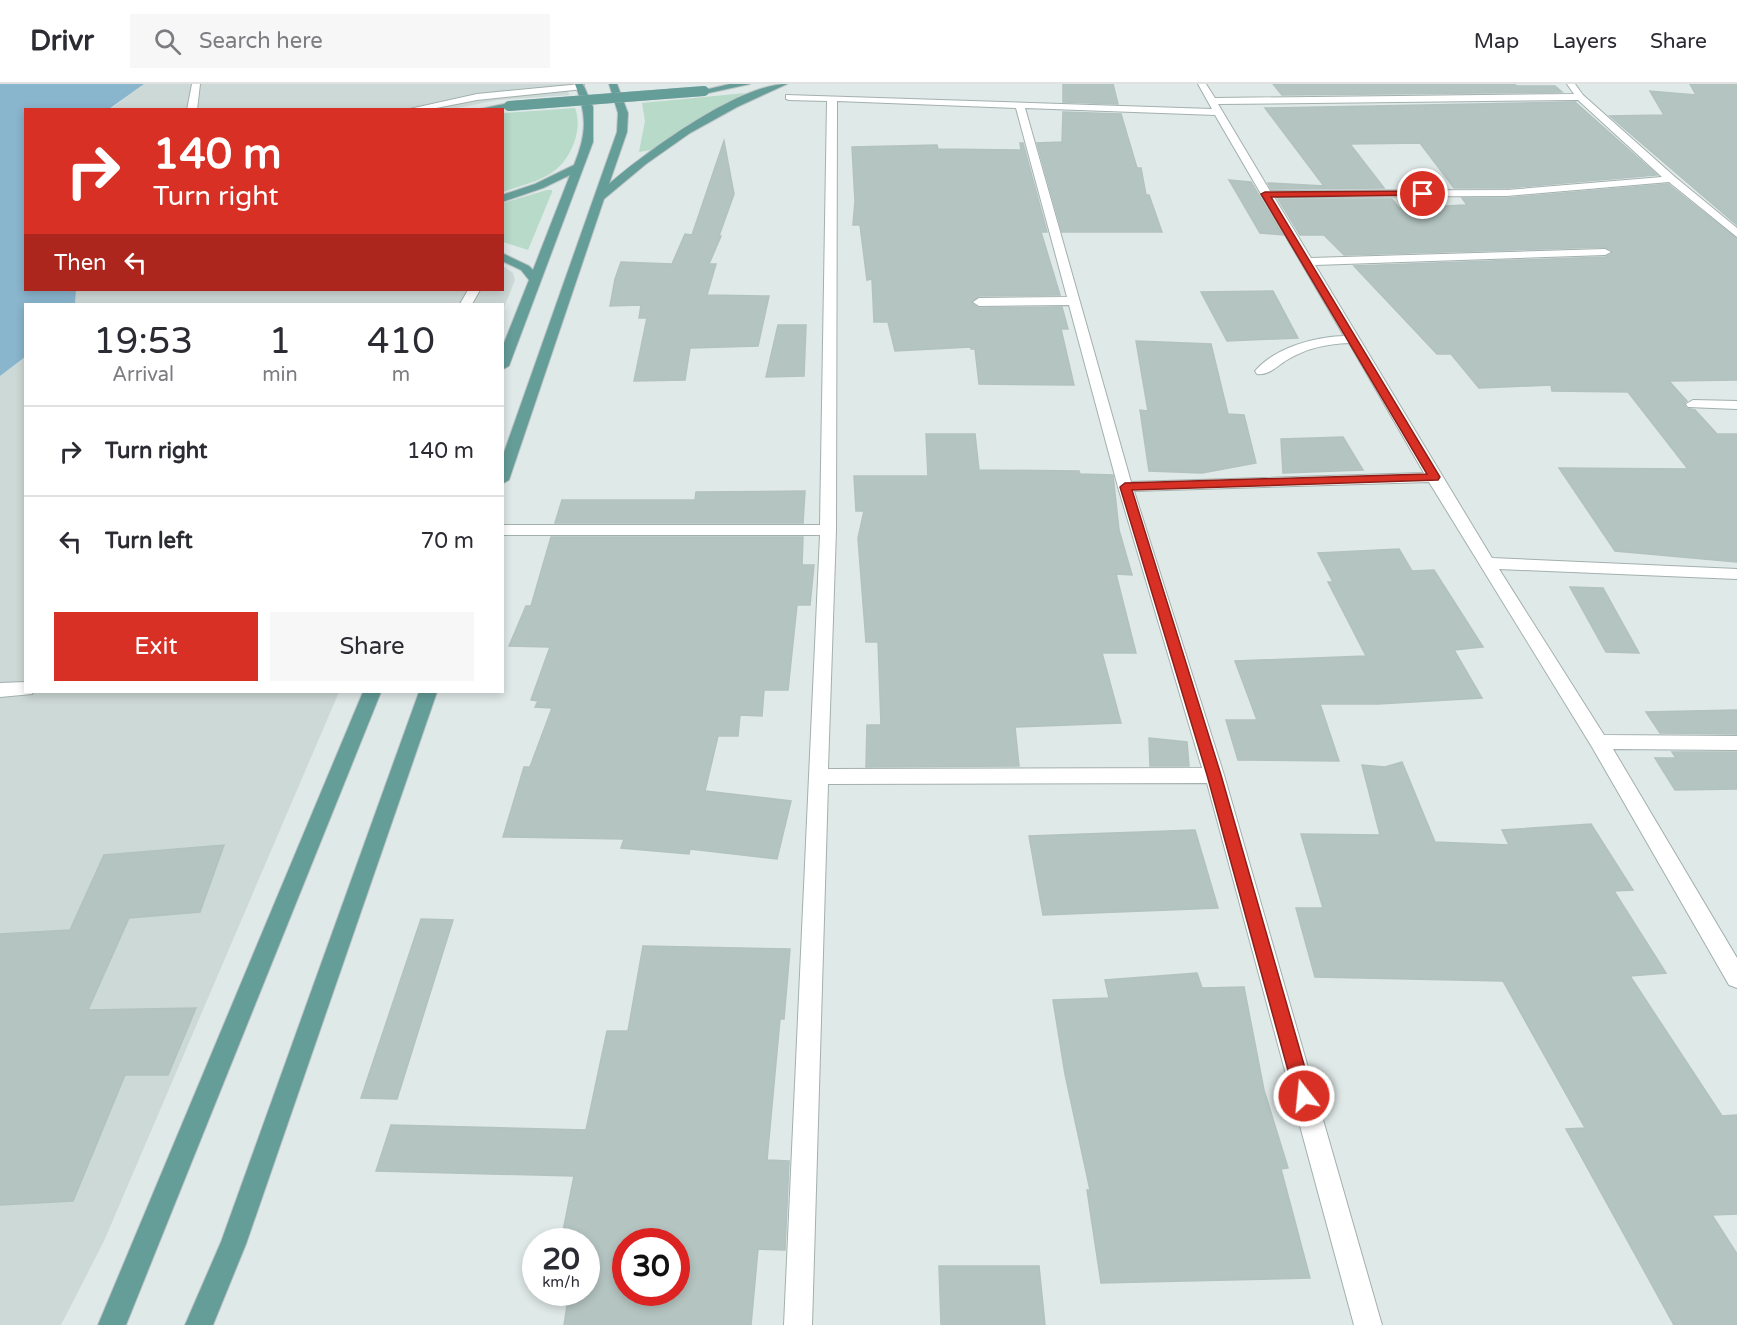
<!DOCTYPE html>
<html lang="en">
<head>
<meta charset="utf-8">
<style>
	body { margin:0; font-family:"Varela Round",sans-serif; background:#f7f7f7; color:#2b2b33; height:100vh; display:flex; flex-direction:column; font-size:22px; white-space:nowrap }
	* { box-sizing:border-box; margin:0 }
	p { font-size:20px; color:#7c7c81 }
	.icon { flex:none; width:33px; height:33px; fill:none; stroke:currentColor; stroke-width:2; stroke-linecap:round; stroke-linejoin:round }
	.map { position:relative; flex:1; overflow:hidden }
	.panel { position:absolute; left:24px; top:219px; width:480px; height:390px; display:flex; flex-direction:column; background:#fff; border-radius:0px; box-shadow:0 3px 9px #0003 }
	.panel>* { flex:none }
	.banner { position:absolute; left:24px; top:24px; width:480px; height:183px; border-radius:0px; box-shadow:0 3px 9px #0003; background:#d93025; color:#fff; overflow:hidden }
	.speed { position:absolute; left:522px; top:1144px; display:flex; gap:12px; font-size:30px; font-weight:700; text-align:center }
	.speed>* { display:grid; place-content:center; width:78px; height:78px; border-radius:50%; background:#fff; box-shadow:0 3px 9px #0003; line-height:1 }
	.speed small { font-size:15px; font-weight:400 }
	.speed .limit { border:9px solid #d22; background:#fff; color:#111 }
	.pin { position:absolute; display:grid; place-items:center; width:51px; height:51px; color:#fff; margin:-26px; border:3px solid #fff; border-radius:50%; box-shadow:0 2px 6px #0007 }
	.me { position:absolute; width:66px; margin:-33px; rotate:344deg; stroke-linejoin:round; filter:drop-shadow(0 0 4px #0008) }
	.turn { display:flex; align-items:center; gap:21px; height:126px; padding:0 30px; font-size:27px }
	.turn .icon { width:78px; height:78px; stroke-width:2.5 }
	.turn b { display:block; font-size:42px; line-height:51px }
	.then { display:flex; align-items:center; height:57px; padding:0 30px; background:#0003; gap:12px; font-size:22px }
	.eta { display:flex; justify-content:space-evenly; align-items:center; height:102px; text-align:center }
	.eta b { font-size:36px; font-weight:600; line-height:42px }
	.cta { display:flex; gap:12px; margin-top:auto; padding:12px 30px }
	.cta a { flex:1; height:69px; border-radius:0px; background:#d93025; color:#fff; font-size:24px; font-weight:600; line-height:69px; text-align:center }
	.cta a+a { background:#f7f7f7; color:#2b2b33 }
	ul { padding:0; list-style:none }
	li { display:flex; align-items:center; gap:18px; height:90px; padding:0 30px; border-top:2px solid #e1e1e2 }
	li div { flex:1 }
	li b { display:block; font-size:22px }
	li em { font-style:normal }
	header { display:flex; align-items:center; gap:36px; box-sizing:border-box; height:84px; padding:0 30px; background:#fff; border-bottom:2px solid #e1e1e2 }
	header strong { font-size:28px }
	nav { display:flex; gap:33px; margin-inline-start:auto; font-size:21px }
	.search { width:420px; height:54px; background:#f7f7f7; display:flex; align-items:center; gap:15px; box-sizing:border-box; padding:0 21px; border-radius:0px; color:#7c7c81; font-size:22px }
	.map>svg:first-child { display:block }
	.built { fill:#cdd9d6 }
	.green { fill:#b8dac8 }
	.water { fill:#89b5cd }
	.building { fill:#b4c4c0; stroke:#b2c2bf; stroke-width:1.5; fill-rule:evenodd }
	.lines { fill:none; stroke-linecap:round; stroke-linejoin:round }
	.minor-casing { stroke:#a2b0ae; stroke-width:2 }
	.major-casing { stroke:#bcc3c3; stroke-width:2 }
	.minor { fill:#fff; fill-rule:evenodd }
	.major { fill:#659d99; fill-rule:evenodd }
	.major-bridge-casing { stroke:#bcc3c3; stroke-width:10; stroke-linecap:butt }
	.major-bridge { stroke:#659d99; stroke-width:10 }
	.route { fill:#d93025; stroke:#8d1f18; stroke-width:1.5 }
</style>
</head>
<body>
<header>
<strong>Drivr</strong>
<div class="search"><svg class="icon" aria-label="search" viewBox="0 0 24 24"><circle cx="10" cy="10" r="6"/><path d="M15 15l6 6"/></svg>Search here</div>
<nav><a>Map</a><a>Layers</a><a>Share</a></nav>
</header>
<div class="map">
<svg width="1737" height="1241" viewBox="0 0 1737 1241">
	<rect width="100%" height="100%" fill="#dfe9e7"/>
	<path class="built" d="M 144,0 L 566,0 L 569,11 L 498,16 L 447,26 L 109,26 Z
		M 503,182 L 513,189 L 515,196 L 503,226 L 502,220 L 75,220 L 76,206 L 502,206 Z
		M 25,273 L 26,608 L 339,608 L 104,1157 L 61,1241 L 0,1241 L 0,292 Z"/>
	<path class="green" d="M 746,9 L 709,28 L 651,66 L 639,68 L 645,37 L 642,19 Z
		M 575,24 C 579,34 578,46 575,56 C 562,94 537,96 503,108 L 503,29 Z
		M 547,106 L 552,106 L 552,108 L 528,166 L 503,158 L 503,119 Z"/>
	<path class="water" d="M 0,0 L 144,0 L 109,25 L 26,26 L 26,206 L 76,206 L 75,220 L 26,220 L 25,273 L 0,292 Z"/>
	<path class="building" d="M 1063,0 L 1113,0 L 1118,20 L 1063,18 Z
		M 1273,0 L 1514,0 L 1517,2 L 1555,2 L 1562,8 L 1282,11 Z
		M 1690,0 L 1737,0 L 1737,141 L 1610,32 L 1664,31 L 1650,7 L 1696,11 Z
		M 1575,18 L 1657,91 L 1507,104 L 1454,104 L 1420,59 L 1350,60 L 1384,104 L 1271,105 L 1268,99 L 1324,102 L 1265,24 Z
		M 1063,28 L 1121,30 L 1137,84 L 1141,84 L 1146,111 L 1149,111 L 1162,148 L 1062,148 L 1037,59 L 1062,58 Z
		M 724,57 L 734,110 L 719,152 L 721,152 L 709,180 L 716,180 L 707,211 L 769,212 L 758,262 L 690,264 L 685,296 L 634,297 L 647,234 L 639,234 L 641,221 L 610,222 L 615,195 L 621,178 L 672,180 L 685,150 L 692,151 Z
		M 1020,59 L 1023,59 L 1047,148 L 1041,148 L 1060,211 L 979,212 L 971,219 L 979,224 L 1062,223 L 1068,245 L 1061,245 L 1074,301 L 979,300 L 975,265 L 971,265 L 971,263 L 895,267 L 888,238 L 874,238 L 872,195 L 867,196 L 860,141 L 853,141 L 855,117 L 852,63 L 937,61 L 938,65 L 1021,66 Z
		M 1229,96 L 1251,98 L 1283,151 L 1260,149 Z
		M 1668,100 L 1737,155 L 1737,296 L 1669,297 L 1687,317 L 1684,319 L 1686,324 L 1695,326 L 1717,350 L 1737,350 L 1737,478 L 1615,467 L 1559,384 L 1688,385 L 1628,308 L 1552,307 L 1551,301 L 1479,304 L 1451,270 L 1437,270 L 1354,182 L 1605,173 L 1612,170 L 1612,166 L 1605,163 L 1344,171 L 1324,151 L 1300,151 L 1278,115 L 1392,115 L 1399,124 L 1467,121 L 1462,114 L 1507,114 Z
		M 1273,207 L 1298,254 L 1227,257 L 1201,208 Z
		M 778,241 L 806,241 L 804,292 L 766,293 Z
		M 1136,257 L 1211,260 L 1228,330 L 1244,331 L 1256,379 L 1202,389 L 1149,387 L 1140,326 L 1148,327 Z
		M 926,350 L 975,350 L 979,386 L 1079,387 L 1080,390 L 1113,391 L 1119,446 L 1132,491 L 1116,490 L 1136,569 L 1102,569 L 1121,639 L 1015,643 L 1019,682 L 866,683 L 867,641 L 881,641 L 878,558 L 866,558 L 858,454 L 864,427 L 856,427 L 854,392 L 928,392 Z
		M 1343,353 L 1363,386 L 1283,389 L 1281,355 Z
		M 805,407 L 803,439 L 555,439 L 562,416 L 695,416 L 696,408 Z
		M 551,453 L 803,453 L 802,481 L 814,481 L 810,521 L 797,521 L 788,606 L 764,606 L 762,632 L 740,631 L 738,652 L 718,652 L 705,707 L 791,717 L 777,775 L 690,765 L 689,770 L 621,764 L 624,755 L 503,753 L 524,683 L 530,683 L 552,624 L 535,623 L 538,617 L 531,616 L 550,563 L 509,562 L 526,522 L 531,522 Z
		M 1399,465 L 1412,487 L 1434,486 L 1483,563 L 1454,566 L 1482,614 L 1378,620 L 1320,620 L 1339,677 L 1238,676 L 1226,636 L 1257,636 L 1235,577 L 1366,572 L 1328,498 L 1333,498 L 1318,469 Z
		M 1570,503 L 1603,504 L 1639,569 L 1606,568 Z
		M 1737,626 L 1737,650 L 1660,649 L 1646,628 Z
		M 1149,654 L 1187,658 L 1189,682 L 1150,682 Z
		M 1672,668 L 1737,668 L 1737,705 L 1675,706 L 1655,674 L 1676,674 Z
		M 1402,678 L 1435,758 L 1509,761 L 1502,746 L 1591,740 L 1633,806 L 1614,807 L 1666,889 L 1630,892 L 1722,1032 L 1737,1031 L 1737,1130 L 1712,1131 L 1737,1170 L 1737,1241 L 1674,1241 L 1566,1045 L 1585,1044 L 1503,897 L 1315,893 L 1296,824 L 1323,824 L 1301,750 L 1380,751 L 1362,681 L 1385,683 Z
		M 1195,746 L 1218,824 L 1043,831 L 1029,752 Z
		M 224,761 L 200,828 L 129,834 L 88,926 L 196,924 L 168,991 L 125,991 L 73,1117 L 0,1121 L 0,850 L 70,846 L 104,771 Z
		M 421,835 L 453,836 L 397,1015 L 361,1014 Z
		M 643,862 L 790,865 L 784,935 L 780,935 L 767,1076 L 789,1077 L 785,1166 L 758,1165 L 751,1241 L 564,1241 L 569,1209 L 586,1209 L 586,1158 L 561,1157 L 574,1092 L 376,1087 L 391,1041 L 586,1046 L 607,947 L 628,947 ZM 626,1158 L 676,1158 L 676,1209 L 626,1209 Z
		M 1197,889 L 1202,904 L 1244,903 L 1264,1006 L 1288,1084 L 1281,1085 L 1310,1194 L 1101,1199 L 1087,1106 L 1090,1106 L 1065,990 L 1053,916 L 1109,914 L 1105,896 Z
		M 939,1182 L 1039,1182 L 1045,1241 L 941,1241 Z"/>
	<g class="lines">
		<g class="minor-casing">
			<path id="minor" d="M 192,0 L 200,0 L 197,26 L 187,26 Z
				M 581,0 L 584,1 L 584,5 L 477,16 L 426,26 L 405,26 L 477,10 Z
				M 1198,0 L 1206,0 L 1215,14 L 1574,10 L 1567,0 L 1575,0 L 1583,11 L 1675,93 L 1737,144 L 1737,153 L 1669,98 L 1507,112 L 1274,113 L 1311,174 L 1605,165 L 1611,168 L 1605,171 L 1315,181 L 1492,474 L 1737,485 L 1737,495 L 1499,485 L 1604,651 L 1737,652 L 1737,666 L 1613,665 L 1737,874 L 1737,904 L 1729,901 L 1592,663 L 1429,398 L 1134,407 L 1224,691 L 1382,1241 L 1354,1241 L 1207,699 L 828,700 L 812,1241 L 784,1241 L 820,451 L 502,451 L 502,441 L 820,441 L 827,17 L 789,16 L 786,15 L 786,11 L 1212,25 ZM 1578,16 L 1662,93 L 1507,106 L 1270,107 L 1218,20 ZM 837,17 L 1016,24 L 1067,213 L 979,214 L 973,218 L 979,222 L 1069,221 L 1118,403 L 1202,684 L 828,685 L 836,446 ZM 1025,24 L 1215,31 L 1344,252 C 1314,253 1276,263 1255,287 L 1257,290 C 1269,292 1278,281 1287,276 C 1307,264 1326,260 1349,259 L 1424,389 L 1131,398 Z
				M 468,206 L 480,206 L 472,220 L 460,220 Z
				M 1693,316 L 1737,317 L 1737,325 L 1688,323 L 1686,320 Z
				M 26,598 L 26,608 L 33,608 L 32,610 L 0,613 L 0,599 Z"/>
		</g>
		<g class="major-casing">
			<path id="major" d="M 575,0 L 583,0 L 593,23 L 593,58 L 509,282 L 502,286 L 502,264 L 529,196 L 521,186 L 502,177 L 502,169 L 529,182 L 533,186 L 570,91 L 543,104 L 502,118 L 502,111 L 535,100 L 574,81 C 587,49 587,32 575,0 Z
				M 609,0 L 617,0 L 628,29 L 627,48 L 609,100 C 646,68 739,0 787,0 L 737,23 L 690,49 L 646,80 L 604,115 L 509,396 L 502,400 L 502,374 L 617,48 L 618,29 Z
				M 730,0 L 750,0 L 704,10 L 700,7 Z
				M 509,19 L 514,22 L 512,24 L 475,26 Z
				M 363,608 L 381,608 L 126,1241 L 98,1241 Z
				M 419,608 L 437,608 L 246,1160 L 213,1241 L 185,1241 L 221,1158 Z"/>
		</g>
		<use href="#minor" class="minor"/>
		<use href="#major" class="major"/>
		<g class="major-bridge-casing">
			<path id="major-bridge" d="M 509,22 L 704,7"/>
		</g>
		<use href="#major-bridge" class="major-bridge"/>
	</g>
	<path class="route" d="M 1423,107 L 1427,110 L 1426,111 L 1271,113 L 1440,393 L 1438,396 L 1132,406 L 1221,691 L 1313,1012 L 1310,1018 L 1304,1021 L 1298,1018 L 1295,1012 L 1207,691 L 1120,403 L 1125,399 L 1427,390 L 1261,110 L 1265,108 Z"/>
</svg>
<div class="speed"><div>20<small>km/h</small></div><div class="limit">30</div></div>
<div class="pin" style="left:1423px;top:110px;background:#d93025"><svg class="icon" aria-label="arrive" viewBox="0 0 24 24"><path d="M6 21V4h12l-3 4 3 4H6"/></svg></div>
<svg class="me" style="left:1304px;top:1012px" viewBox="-20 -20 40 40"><circle r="17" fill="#d93025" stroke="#fff" stroke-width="3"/><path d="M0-11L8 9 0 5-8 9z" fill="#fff"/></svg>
<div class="banner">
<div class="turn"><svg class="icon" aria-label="right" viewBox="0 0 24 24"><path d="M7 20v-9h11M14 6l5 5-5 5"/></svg><div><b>140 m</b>Turn right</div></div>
<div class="then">Then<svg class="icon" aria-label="left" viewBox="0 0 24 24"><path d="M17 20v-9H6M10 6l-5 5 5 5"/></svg></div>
</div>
<section class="panel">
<div class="eta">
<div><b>19:53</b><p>Arrival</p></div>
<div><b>1</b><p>min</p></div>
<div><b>410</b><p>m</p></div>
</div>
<ul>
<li><svg class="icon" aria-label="right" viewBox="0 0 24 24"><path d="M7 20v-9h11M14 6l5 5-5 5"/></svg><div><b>Turn right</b></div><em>140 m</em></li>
<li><svg class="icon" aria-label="left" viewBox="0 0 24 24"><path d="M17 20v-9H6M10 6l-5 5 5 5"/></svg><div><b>Turn left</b></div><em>70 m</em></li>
</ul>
<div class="cta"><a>Exit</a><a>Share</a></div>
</section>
</div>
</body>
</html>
